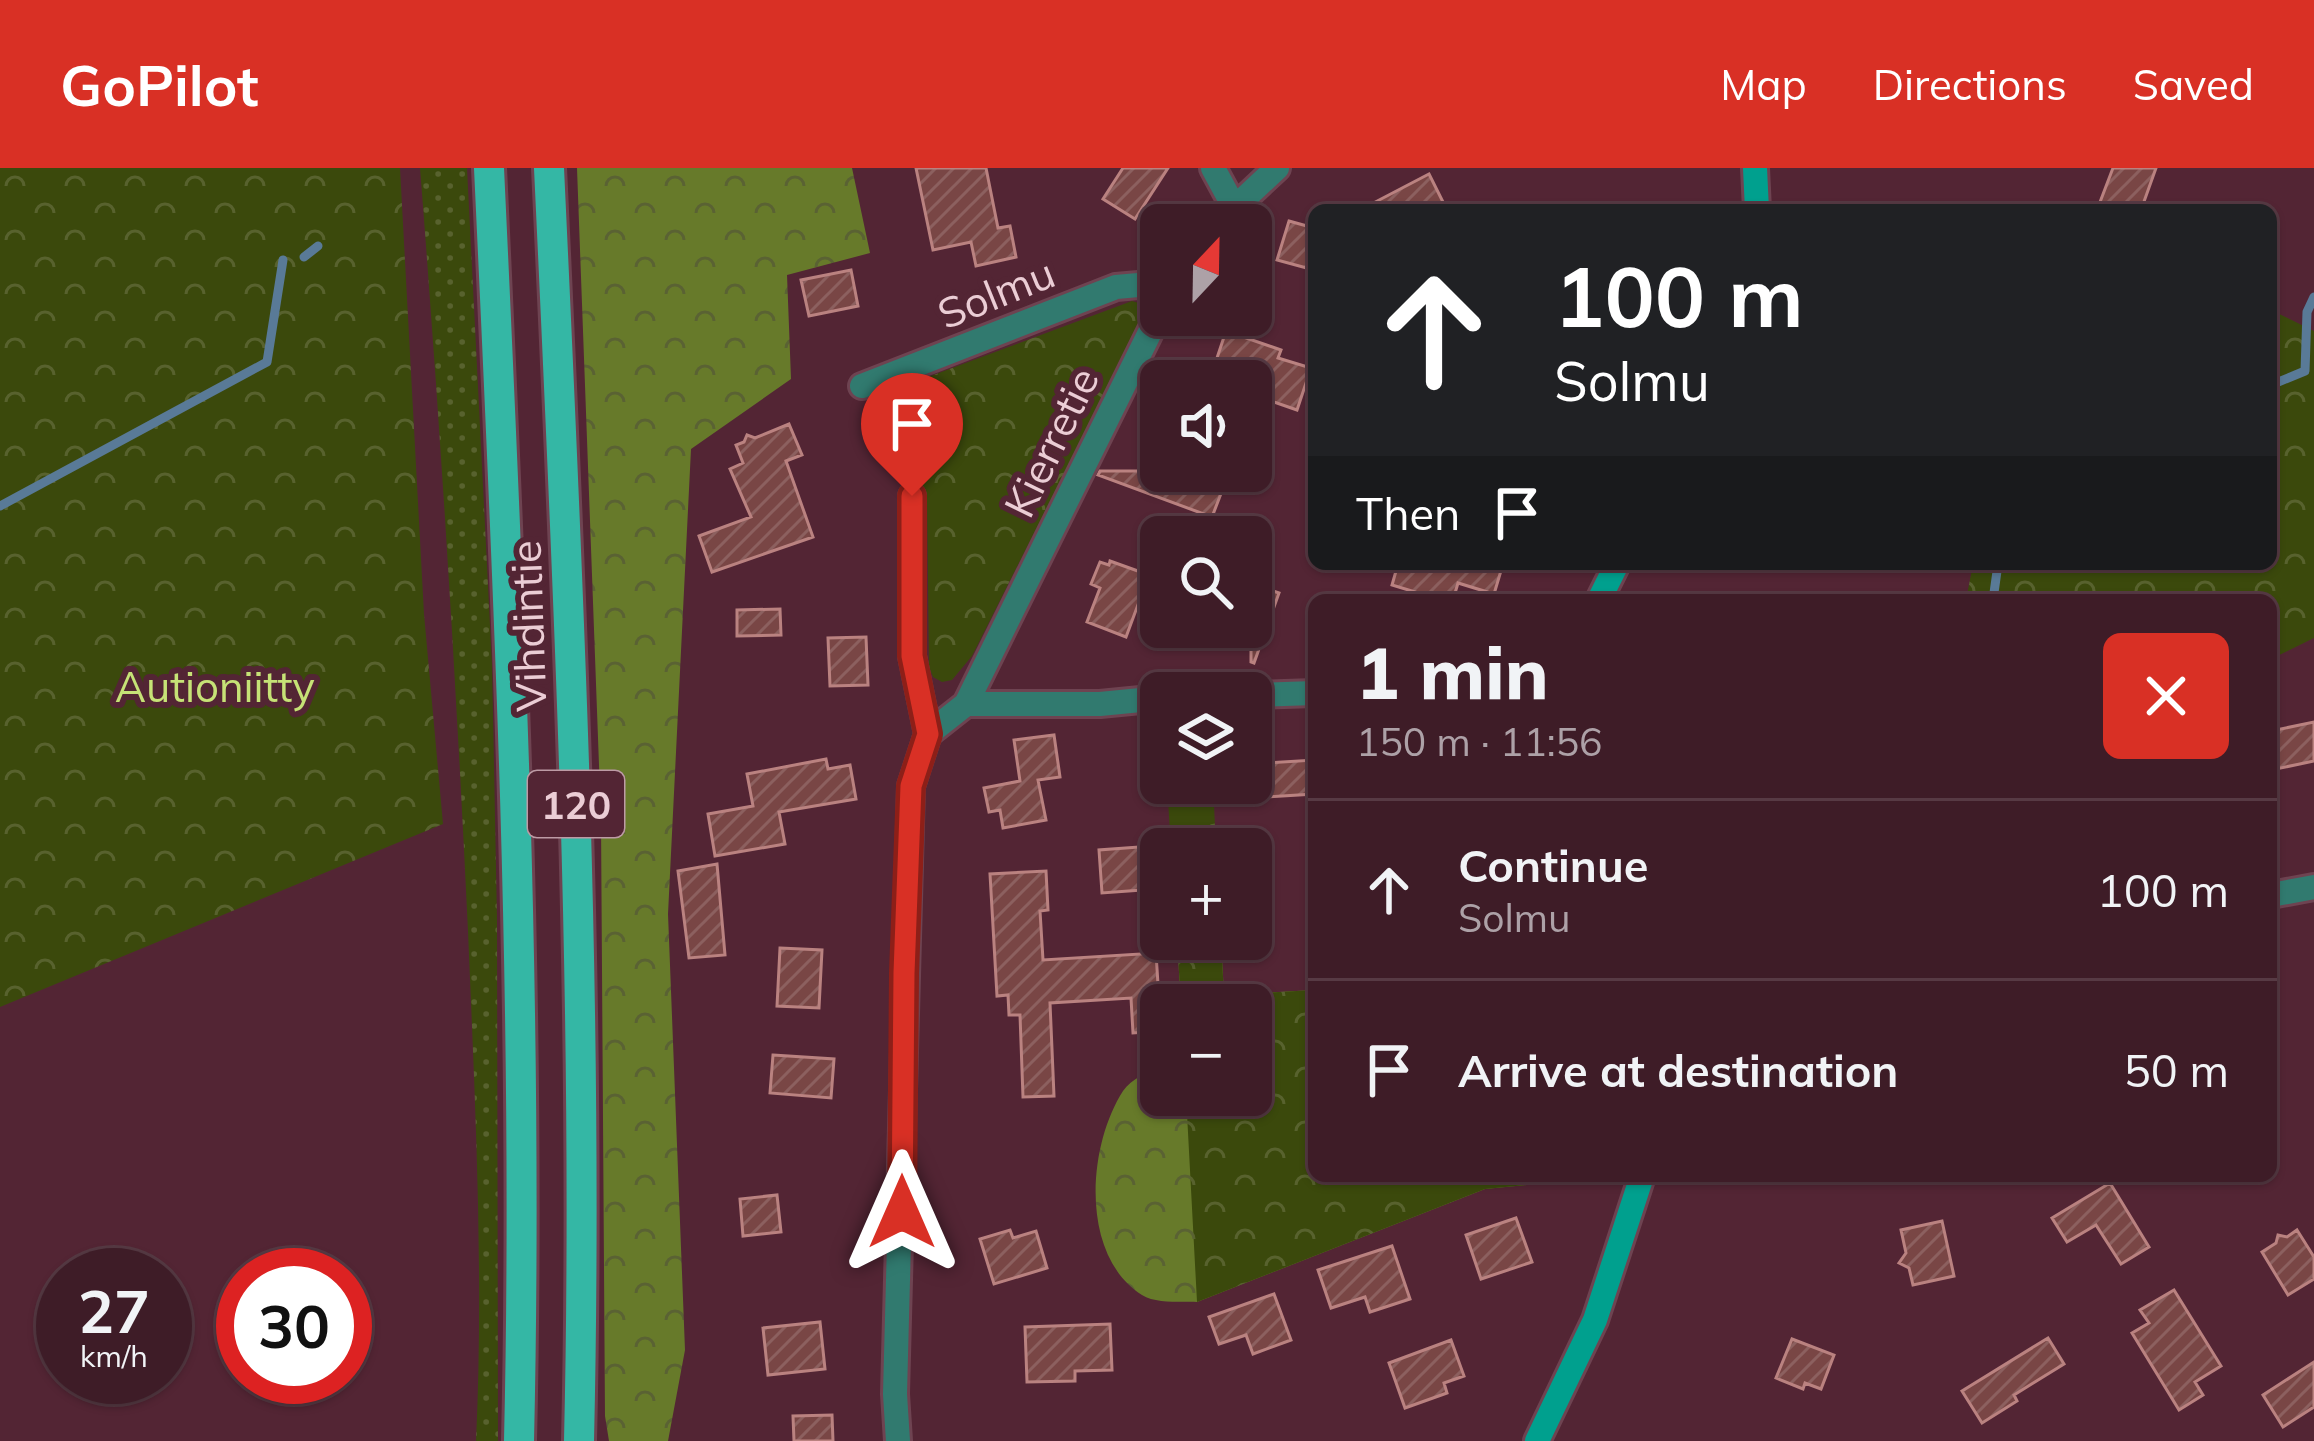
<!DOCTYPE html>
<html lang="en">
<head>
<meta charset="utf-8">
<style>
	body { margin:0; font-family:Mulish,sans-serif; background:#492933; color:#f1f3f6; height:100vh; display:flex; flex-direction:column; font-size:45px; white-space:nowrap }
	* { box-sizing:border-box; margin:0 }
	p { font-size:39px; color:#ada1a7 }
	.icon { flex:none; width:66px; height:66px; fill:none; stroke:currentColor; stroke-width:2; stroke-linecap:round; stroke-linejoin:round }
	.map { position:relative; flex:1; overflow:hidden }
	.panel { position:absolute; left:1308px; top:426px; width:969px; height:588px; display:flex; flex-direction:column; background:#3e1c27; border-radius:18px; box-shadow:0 3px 9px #0004,0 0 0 3px #573a44 }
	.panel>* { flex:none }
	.banner { position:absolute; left:1308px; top:36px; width:969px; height:366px; border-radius:18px; box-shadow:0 3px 9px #0004,0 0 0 3px #573a44; background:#202124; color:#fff; overflow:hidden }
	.needle { width:78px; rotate:22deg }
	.fabs { position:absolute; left:1140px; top:36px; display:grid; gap:24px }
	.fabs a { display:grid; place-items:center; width:132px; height:132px; border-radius:18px; background:#3e1c27; box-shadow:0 3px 9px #0004,0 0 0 3px #573a44; font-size:60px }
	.speed { position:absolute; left:36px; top:1080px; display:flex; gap:24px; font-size:60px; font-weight:700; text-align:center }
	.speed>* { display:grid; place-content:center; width:156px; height:156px; border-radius:50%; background:#3e1c27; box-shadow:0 3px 9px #0004,0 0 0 3px #573a44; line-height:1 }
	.speed small { font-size:30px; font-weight:400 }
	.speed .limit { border:18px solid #d22; background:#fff; color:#111 }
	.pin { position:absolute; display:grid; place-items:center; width:102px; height:102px; color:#fff; margin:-123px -51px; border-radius:50% 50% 50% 0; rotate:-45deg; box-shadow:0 0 12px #0007 }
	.pin .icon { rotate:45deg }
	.me { position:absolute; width:132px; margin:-66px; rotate:0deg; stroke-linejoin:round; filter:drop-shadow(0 0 9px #0008) }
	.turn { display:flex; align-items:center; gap:42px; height:252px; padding:0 48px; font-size:54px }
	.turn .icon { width:156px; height:156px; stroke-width:2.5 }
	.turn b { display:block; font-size:84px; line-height:102px }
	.then { display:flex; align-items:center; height:114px; padding:0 48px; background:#0003; gap:24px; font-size:45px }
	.round { display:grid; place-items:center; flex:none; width:126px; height:126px; border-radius:18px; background:#492933 }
	.headline { display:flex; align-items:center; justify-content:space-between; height:204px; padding:0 48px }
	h1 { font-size:72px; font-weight:800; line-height:90px }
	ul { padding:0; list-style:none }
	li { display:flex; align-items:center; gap:36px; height:180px; padding:0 48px; border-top:3px solid #573a44 }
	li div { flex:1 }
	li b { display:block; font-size:45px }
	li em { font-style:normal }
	header { display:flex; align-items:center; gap:72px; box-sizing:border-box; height:168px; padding:0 60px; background:#d93025; color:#fff }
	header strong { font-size:57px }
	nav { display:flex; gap:66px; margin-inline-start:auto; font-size:42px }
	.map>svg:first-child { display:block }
	.grass { fill:url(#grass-dots) }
	.forest { fill:url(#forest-crowns) }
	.park { fill:url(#park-crowns) }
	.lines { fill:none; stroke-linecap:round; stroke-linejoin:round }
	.stream { stroke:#597a97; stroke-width:9 }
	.building { fill:url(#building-hatch); stroke:#ba8280; stroke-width:3 }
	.street-casing { stroke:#6e4351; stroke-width:30 }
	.secondary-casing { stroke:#6e4351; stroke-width:30 }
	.primary-casing { stroke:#6e4351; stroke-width:36 }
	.street { stroke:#317a6f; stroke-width:24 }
	.secondary { stroke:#00a08e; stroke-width:24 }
	.primary { stroke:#34b7a5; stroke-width:30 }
	.route-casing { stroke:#8d1f18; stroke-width:30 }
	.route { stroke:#d93025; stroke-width:21 }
	.labels { text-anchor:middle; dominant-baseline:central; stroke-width:12; stroke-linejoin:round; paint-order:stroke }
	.shield { fill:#532534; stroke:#bd9ba5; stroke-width:3 }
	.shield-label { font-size:39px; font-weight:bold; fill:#ebcdd5 }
	.street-label { font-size:42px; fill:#ebcdd5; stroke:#532534 }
	.park-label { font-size:42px; fill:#c6e276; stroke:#532534 }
</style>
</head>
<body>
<header>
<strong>GoPilot</strong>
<nav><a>Map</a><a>Directions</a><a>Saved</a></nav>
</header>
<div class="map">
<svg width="2314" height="1273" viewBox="0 0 2314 1273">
	<defs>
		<pattern id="grass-dots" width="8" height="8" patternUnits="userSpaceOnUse" patternTransform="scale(3)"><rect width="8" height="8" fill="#3b490c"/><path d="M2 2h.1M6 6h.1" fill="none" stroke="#58622e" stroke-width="1.8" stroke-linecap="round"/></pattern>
		<pattern id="forest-crowns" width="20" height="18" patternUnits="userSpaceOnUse" patternTransform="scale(3)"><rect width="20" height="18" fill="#677a2a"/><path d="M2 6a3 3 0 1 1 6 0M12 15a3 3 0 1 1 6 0" fill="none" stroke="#5a6233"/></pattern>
		<pattern id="park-crowns" width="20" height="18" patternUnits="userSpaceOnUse" patternTransform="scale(3)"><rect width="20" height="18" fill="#3b490c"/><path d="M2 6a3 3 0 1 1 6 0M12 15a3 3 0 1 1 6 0" fill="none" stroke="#58622e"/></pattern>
		<pattern id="building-hatch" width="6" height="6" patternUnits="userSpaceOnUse" patternTransform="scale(3)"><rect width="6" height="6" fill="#794645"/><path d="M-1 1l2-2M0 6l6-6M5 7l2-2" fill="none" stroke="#8c605f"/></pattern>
	</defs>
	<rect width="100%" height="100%" fill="#532534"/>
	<path class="grass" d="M 420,0 L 467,0 L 492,497 L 497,751 L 498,1273 L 476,1273 C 484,1104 475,933 468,763 C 456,509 440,254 420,0 Z"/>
	<path class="forest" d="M 577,0 L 852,0 L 870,85 L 787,107 L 791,211 L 691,281 L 668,746 L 685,1182 L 668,1273 L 609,1273 L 605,1248 L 601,651 Z
		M 1177,771 L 1221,771 L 1224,827 L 1314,822 L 1314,1008 L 1589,1008 L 1588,1011 L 1485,1021 L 1197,1134 C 1181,1133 1156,1136 1142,1127 C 1080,1088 1087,979 1123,923 C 1131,911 1149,904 1161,896 L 1161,927 L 1251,927 L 1251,837 L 1181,837 Z"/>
	<path class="park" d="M 0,0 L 400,0 L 424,446 L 443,656 L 0,839 Z
		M 1132,133 L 1142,136 L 1146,143 L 972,488 L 952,512 L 942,514 L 933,509 L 929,499 L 927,327 L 916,323 L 906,227 L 920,212 Z
		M 2271,142 L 2314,163 L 2314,470 L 2271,491 L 2271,432 L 1966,432 L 1973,396 L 2271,396 Z
		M 1167,615 L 1213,615 L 1216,681 L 1171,681 Z
		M 1177,771 L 1221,771 L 1224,827 L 1314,822 L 1314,1008 L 1589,1008 L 1588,1011 L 1485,1021 L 1197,1134 L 1186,927 L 1251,927 L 1251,837 L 1181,837 Z"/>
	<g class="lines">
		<path class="stream" d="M 304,89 L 318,78
			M 2271,217 L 2305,203 L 2307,144 L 2314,129
			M 0,338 L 267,194 L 283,92
			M 1993,432 L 1998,396"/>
	</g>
	<path class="building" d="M 916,0 L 986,0 L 998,60 L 1010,58 L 1016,89 L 976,98 L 971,74 L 933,82 Z
		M 1123,0 L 1168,0 L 1135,51 L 1103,31 Z
		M 2113,0 L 2156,0 L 2141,42 L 2097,42 Z
		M 1429,6 L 1447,42 L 1360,42 Z
		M 1289,53 L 1314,60 L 1314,102 L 1277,92 Z
		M 851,102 L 858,138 L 809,148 L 801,112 Z
		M 1226,163 L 1281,182 L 1278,190 L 1311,200 L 1297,242 L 1251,226 L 1251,213 L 1211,208 Z
		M 1158,247 L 1161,248 L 1161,303 L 1193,303 L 1225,315 L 1212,349 L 1098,307 L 1100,303 L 1138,303 Z
		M 789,256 L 802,287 L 786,293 L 813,369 L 712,404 L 699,368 L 751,349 L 730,301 L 743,295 L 736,277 L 744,274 L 747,267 L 755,270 Z
		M 1110,393 L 1149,407 L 1147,412 L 1161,417 L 1156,441 L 1139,434 L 1126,469 L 1087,454 L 1100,420 L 1091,416 L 1100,394 L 1109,397 Z
		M 1398,396 L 1503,396 L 1494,426 L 1458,415 L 1453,432 L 1423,432 L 1425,427 L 1392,417 Z
		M 1251,415 L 1279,425 L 1254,495 L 1251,494 Z
		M 780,441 L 781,467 L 737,468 L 737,442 Z
		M 866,469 L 868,517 L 830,518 L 828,470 Z
		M 2314,554 L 2314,593 L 2271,602 L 2271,563 Z
		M 1054,567 L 1060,609 L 1038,612 L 1046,652 L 1003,660 L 1000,642 L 989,644 L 984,620 L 1020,613 L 1014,572 Z
		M 826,591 L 828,601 L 850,597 L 856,631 L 779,644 L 785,676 L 715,688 L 708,646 L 753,638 L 747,606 Z
		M 1314,592 L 1314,626 L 1251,630 L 1251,596 Z
		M 1152,678 L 1155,721 L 1102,725 L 1099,682 Z
		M 717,696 L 725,787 L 689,790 L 678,703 Z
		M 1046,703 L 1048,742 L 1040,743 L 1043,792 L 1156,785 L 1161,863 L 1133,865 L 1131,830 L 1050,835 L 1054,928 L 1023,929 L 1020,847 L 1009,847 L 1008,827 L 997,828 L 990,706 Z
		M 780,780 L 822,782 L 819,840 L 777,838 Z
		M 773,887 L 834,891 L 831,930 L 770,925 Z
		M 2110,1015 L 2149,1079 L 2121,1096 L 2096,1057 L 2067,1074 L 2052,1050 Z
		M 777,1027 L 781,1064 L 743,1068 L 740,1031 Z
		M 1516,1050 L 1532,1094 L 1481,1111 L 1466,1067 Z
		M 1942,1053 L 1954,1108 L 1913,1117 L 1909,1100 L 1899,1095 L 1906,1085 L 1901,1062 Z
		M 1010,1062 L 1013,1070 L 1036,1063 L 1047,1100 L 994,1116 L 980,1071 Z
		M 2297,1062 L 2314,1089 L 2314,1111 L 2288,1127 L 2262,1084 L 2276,1075 L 2278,1067 L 2287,1069 Z
		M 1392,1078 L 1410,1131 L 1370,1144 L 1365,1129 L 1331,1140 L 1318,1102 Z
		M 2174,1122 L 2221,1198 L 2195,1214 L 2203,1227 L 2179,1242 L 2132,1165 L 2149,1155 L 2140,1142 Z
		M 1274,1126 L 1291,1172 L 1253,1186 L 1246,1167 L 1219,1176 L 1209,1149 Z
		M 820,1154 L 825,1201 L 768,1207 L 763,1160 Z
		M 1110,1156 L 1112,1202 L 1075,1203 L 1075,1213 L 1027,1214 L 1025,1159 Z
		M 2048,1170 L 2064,1196 L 2014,1227 L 2017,1233 L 1982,1255 L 1962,1223 Z
		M 1792,1171 L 1834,1187 L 1821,1221 L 1805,1215 L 1803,1221 L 1776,1210 Z
		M 1451,1172 L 1464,1208 L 1444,1215 L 1447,1225 L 1405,1240 L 1389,1195 Z
		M 2314,1194 L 2314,1239 L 2283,1259 L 2263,1227 Z
		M 832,1247 L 833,1273 L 794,1273 L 793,1248 Z"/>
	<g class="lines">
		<g class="street-casing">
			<path id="street" d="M 1213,0 L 1233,37
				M 1216,57 L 1277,0
				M 862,218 L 1116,119 L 1161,115
				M 912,328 L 912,488 L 928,566
				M 1251,527 L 1314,525
				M 966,536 L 1100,536 L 1161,530
				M 2271,727 L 2314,719
				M 898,1273 L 895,1226 L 911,618 L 928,566 L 966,536 L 1161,142"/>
		</g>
		<g class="secondary-casing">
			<path id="secondary" d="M 1755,0 L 1757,42
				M 1599,432 L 1617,396
				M 1537,1273 L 1595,1152 L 1642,1008"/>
		</g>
		<g class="primary-casing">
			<path id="primary" d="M 489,0 C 509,424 529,849 519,1273
				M 549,0 C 569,424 589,848 579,1273"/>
		</g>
		<use href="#street" class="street"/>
		<use href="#secondary" class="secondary"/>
		<use href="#primary" class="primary"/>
	</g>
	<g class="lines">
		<g class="route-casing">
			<path id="route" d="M 902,1044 L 904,805 L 911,618 L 928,566 L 912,488 L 912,328"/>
		</g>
		<use href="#route" class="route"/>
	</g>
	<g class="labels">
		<rect class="shield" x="528" y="603" width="96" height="66" rx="9"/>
		<g class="shield-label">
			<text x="576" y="636">120</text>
		</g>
		<g class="street-label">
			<text transform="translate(996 125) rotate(-22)">Solmu</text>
			<text transform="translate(1051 274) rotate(-64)">Kierretie</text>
			<text transform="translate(528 458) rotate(-92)">Vihdintie</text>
		</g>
		<g class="park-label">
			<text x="215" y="518">Autioniitty</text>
		</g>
	</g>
</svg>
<div class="fabs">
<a><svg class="needle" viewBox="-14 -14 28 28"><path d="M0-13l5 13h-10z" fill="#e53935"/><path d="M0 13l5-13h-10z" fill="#ada1a7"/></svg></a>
<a><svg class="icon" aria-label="sound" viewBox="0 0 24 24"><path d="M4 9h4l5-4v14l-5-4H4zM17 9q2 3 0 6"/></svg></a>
<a><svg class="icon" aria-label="search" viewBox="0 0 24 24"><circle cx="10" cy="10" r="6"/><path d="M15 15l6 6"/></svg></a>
<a><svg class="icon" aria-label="layers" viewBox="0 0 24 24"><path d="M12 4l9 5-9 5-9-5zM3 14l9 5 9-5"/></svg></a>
<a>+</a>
<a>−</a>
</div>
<div class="speed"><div>27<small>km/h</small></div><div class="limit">30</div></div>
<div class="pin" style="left:912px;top:328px;background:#d93025"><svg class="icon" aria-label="arrive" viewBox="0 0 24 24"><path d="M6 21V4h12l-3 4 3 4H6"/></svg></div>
<svg class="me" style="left:902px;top:1044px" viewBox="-20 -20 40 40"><path d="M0-17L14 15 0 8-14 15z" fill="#d93025" stroke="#fff" stroke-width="4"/></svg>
<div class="banner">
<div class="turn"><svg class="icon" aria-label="ahead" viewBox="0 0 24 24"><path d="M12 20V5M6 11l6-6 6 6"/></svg><div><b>100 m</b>Solmu</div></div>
<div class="then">Then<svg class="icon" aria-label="arrive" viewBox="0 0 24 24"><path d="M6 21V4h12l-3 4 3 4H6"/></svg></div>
</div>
<section class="panel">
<div class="headline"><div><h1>1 min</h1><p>150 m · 11:56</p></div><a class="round" style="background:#d93025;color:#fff"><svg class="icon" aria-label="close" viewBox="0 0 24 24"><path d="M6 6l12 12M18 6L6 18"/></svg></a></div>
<ul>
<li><svg class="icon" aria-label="ahead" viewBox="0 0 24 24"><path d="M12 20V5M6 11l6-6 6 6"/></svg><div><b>Continue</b><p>Solmu</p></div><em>100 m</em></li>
<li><svg class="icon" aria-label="arrive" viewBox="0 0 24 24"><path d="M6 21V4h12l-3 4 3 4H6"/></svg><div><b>Arrive at destination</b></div><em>50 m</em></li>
</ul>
</section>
</div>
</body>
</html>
